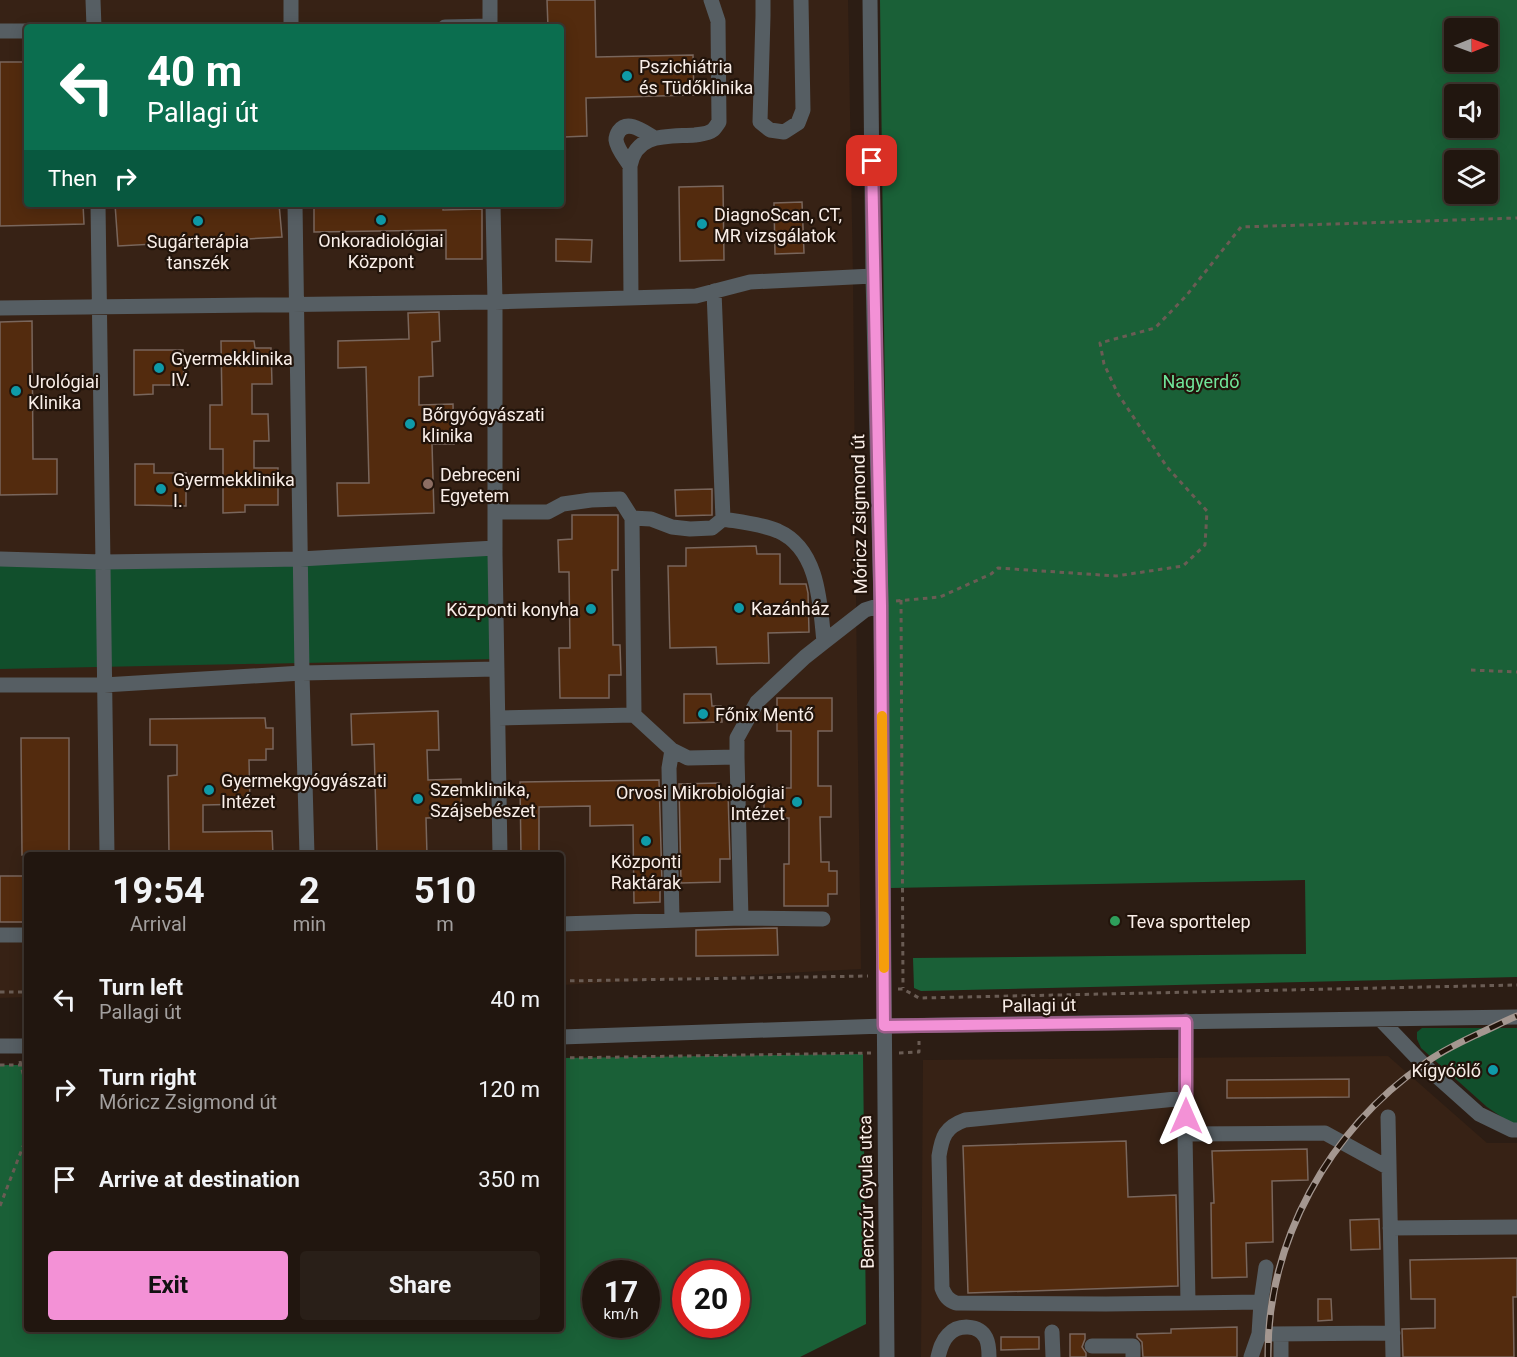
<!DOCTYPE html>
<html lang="en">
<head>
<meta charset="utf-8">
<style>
	body { margin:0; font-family:Roboto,sans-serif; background:#291f18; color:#f1f3f6; height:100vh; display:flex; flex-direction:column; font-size:22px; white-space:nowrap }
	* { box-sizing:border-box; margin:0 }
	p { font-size:20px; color:#a29f9e }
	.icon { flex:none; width:33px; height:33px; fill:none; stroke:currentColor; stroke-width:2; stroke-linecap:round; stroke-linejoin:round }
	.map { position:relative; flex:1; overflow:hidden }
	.drawer { position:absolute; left:24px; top:852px; width:540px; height:480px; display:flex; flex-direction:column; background:#21160f; border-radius:6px; box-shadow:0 3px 15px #0003,0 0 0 2px #3e352f }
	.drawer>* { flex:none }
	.banner { position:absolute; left:24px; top:24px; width:540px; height:183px; border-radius:6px; box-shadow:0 3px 15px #0003,0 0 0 2px #3e352f; background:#0b6e4f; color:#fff; overflow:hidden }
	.needle { width:39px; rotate:89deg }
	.tools { position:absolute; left:1444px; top:18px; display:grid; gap:12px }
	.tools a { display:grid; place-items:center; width:54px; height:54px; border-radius:6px; background:#21160f; box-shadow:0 3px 15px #0003,0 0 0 2px #3e352f; font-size:30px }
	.speed { position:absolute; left:582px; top:1260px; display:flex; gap:12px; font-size:30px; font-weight:700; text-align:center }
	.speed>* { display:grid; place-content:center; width:78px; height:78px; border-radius:50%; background:#21160f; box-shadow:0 3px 15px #0003,0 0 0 2px #3e352f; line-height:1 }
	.speed small { font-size:15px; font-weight:400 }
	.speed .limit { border:9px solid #d22; background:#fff; color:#111 }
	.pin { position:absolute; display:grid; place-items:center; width:51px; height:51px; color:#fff; margin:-26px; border-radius:12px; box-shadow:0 3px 9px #0006 }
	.me { position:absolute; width:66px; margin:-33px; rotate:0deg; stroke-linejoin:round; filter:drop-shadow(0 0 4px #0008) }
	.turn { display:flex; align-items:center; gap:21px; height:126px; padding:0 24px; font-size:27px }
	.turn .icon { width:78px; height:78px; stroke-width:2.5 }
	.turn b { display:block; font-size:42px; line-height:51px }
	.then { display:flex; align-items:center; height:57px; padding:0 24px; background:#0003; gap:12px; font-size:22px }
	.eta { display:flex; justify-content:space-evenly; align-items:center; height:102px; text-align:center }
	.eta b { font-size:36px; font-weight:700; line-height:42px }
	.primary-button { display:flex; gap:12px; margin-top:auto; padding:12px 24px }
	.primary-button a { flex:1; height:69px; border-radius:6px; background:#f391d6; color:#111; font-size:24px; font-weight:700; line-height:69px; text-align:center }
	.primary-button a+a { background:#291f18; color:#f1f3f6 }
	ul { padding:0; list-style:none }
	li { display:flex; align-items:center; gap:18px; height:90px; padding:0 24px }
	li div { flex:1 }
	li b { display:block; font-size:22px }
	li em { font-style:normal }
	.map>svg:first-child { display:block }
	.built { fill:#372215; fill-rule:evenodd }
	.green { fill:#114f2c }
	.forest { fill:#1a6037; fill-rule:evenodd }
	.building { fill:#532b0e; stroke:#79665c; stroke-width:1.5 }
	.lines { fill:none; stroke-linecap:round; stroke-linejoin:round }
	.path { stroke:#6a5c54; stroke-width:3; stroke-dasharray:4.5 4.5; stroke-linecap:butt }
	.minor { stroke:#565e63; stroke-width:15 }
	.rail-casing { stroke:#a49790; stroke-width:7 }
	.rail { stroke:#22140b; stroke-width:4.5; stroke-dasharray:14; stroke-linecap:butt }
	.route-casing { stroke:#9e5e8b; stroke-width:15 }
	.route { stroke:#f391d6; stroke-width:10 }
	.slow { stroke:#f59e0b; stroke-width:10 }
	.culture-dot { fill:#0f9aa8; stroke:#22140b; stroke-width:2 }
	.education-dot { fill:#8d6e63; stroke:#22140b; stroke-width:2 }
	.leisure-dot { fill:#2e9e5b; stroke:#22140b; stroke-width:2 }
	.labels { text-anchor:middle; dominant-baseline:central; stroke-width:4.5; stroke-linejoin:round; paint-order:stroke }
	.poi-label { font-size:18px; fill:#f9eee8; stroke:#22140b; text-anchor:start }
	.park-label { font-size:18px; fill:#70e499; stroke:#22140b }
	.street-label { font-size:18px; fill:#f9eee8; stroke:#22140b }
</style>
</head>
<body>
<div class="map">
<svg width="1517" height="1357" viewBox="0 0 1517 1357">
	<rect width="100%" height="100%" fill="#2c1d14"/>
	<path class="built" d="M 0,0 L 848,0 L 853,277 L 857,690 L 861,969 L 561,985 L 561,855 L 27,855 L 27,997 L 0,998 ZM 27,27 L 561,27 L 561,204 L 27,204 Z
		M 1388,1056 L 1487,1143 L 1517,1143 L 1517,1357 L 921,1357 L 923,1060 Z"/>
	<path class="green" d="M 495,554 L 497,659 L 0,669 L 0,565 Z
		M 1422,1028 L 1517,1028 L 1517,1123 L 1515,1126 L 1487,1107 L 1421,1048 L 1417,1039 L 1417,1032 Z"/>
	<path class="forest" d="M 880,0 L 1517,0 L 1517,977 L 921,991 L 914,988 L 913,958 L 1306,954 L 1305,880 L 891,888 ZM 1455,28 L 1488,28 L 1488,62 L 1455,62 ZM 1455,94 L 1488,94 L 1488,128 L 1455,128 ZM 1455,160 L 1488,160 L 1488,194 L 1455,194 Z
		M 863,1054 L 866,1324 L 800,1357 L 0,1357 L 0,1065 L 27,1065 L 27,1329 L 561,1329 L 561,1058 ZM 596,1274 L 646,1274 L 646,1324 L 596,1324 ZM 686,1274 L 736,1274 L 736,1324 L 686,1324 Z"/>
	<path class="building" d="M 547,0 L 595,0 L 596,57 L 693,55 L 694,95 L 586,98 L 587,136 L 564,137 L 563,98 L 561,98 L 561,27 L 548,27 Z
		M 0,62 L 27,62 L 27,204 L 83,204 L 84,224 L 0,226 Z
		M 723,186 L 724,260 L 680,261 L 679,187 Z
		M 802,202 L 804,253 L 775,254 L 774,203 Z
		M 115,204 L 279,204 L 282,237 L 118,246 Z
		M 314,204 L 443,204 L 443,210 L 482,209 L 482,259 L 446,259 L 446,230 L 314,232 Z
		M 556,239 L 592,240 L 591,262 L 556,261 Z
		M 439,312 L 440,341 L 432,342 L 433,376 L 419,377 L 419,405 L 453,404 L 454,444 L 432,444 L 434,513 L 338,516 L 337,483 L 369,483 L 366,367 L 338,368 L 338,341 L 409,339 L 408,313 Z
		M 32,321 L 33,459 L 57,459 L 57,494 L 0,495 L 0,322 Z
		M 221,341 L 254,341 L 255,348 L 271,348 L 272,384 L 252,384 L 252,414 L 268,414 L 269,441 L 254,441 L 254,468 L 278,468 L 278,505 L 245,505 L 245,512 L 223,513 L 223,449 L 210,449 L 210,405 L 222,405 Z
		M 134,350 L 183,350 L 184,385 L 153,385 L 153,394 L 134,395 Z
		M 135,464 L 154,464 L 154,473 L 186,473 L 186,506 L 135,505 Z
		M 712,489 L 712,515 L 676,516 L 675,490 Z
		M 572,515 L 618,515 L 618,570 L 612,570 L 613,645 L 620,645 L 621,675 L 609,675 L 609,698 L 560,698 L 559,648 L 570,648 L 569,572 L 559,572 L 558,540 L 572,539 Z
		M 756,546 L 757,554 L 780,554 L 780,584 L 806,584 L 808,593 L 809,632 L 768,633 L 769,663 L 717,664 L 716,647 L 670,648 L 668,566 L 686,566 L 686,548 Z
		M 684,694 L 711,694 L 712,706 L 721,706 L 722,722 L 684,723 Z
		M 777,698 L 832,698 L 832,731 L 818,731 L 818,786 L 831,786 L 831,817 L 820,817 L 821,862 L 829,862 L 829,871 L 837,871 L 837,894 L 828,894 L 828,906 L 784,906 L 784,864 L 789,864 L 789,818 L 764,818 L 764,788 L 791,788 L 791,731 L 777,731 Z
		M 438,711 L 439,750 L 427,750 L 428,780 L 461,779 L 461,817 L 426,818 L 427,855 L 377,855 L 374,744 L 352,745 L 351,714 Z
		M 265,718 L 266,728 L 273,728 L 273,749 L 266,749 L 266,760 L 249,760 L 250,804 L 203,805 L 203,832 L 272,831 L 273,855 L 169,855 L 168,776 L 177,775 L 177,745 L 150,745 L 150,719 Z
		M 21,738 L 69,738 L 69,855 L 22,855 Z
		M 659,780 L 662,883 L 660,883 L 660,902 L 634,903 L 633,825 L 590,826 L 590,806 L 539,807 L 539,855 L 521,855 L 520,782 Z
		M 719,783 L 720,792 L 728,792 L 730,859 L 720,859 L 720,882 L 681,883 L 679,784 Z
		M 0,876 L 27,876 L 27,922 L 0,922 Z
		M 777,928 L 778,955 L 696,956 L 696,930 Z
		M 1349,1079 L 1349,1097 L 1227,1098 L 1227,1080 Z
		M 1126,1141 L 1128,1197 L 1176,1195 L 1178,1286 L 968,1293 L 963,1146 Z
		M 1307,1149 L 1308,1180 L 1272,1181 L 1273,1242 L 1246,1243 L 1247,1277 L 1212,1278 L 1211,1203 L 1214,1203 L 1212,1151 Z
		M 1379,1219 L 1380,1249 L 1351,1250 L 1350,1220 Z
		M 1517,1258 L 1517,1297 L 1513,1297 L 1514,1357 L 1403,1357 L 1402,1329 L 1435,1328 L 1435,1299 L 1411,1299 L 1410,1260 Z
		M 1318,1299 L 1331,1299 L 1332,1320 L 1318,1321 Z
		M 1237,1327 L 1237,1357 L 1143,1357 L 1142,1342 L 1137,1337 L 1137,1334 L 1171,1333 L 1171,1329 Z
		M 1070,1334 L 1085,1334 L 1085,1339 L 1082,1347 L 1086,1353 L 1086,1357 L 1070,1357 Z
		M 1001,1337 L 1039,1337 L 1039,1349 L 1001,1350 Z"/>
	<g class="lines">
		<path class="path" d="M 901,600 L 903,988
			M 896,601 L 940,597 L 991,574 L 998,568 L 1116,576 L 1183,566 L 1205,545 L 1207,511 L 1167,467 L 1118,394 L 1104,364 L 1100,343 L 1155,328 L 1186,296 L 1241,227 L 1517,218
			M 1471,670 L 1517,672
			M 561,981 L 868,976
			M 898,989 L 903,989 L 919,998 L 1517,985
			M 0,992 L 27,992
			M 899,1053 L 919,1052 L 919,1041
			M 561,1058 L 871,1053
			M 20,1061 L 27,1090
			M 0,1065 L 27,1065
			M 0,1206 L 27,1136"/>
		<path class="minor" d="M 93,0 L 94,27
			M 291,0 L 291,27
			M 763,0 L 763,16 L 760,122 L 770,130 L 784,132 L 798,123 L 803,110 L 801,0
			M 870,0 L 873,276 L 881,605 L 887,1357
			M 445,27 L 490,26
			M 490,27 L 490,0
			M 0,31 L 27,31
			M 630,166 C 626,159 617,149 616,140 C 616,137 617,134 619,131 C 628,119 644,132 653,137
			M 98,204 L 107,855
			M 295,204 L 302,673 L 307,855
			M 493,204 L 495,302 L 495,554 L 500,855
			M 631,298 L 630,166 C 636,132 668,137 695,135 C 701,134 708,134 713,130 C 715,128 717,125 719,122 L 718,21 L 711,0
			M 0,308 L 495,302 L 696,296 L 750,282 L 873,276
			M 495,512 L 548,512 L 563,504 L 591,500 L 620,499 L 632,518
			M 723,519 C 741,522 761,524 778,531 C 819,549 820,604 824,642
			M 0,559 L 103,562 L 300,559 L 495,548
			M 0,685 L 104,685 L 302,673 L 497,669
			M 634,715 L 672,750 L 688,758 L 737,757 L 741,918 L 823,919
			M 498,718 L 634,715 L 632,518 L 651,519 L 672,527 L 690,529 L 712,528 L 723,519 L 714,291
			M 737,757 L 737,738 L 757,702 L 805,657 L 824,642 L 865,610 L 881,605
			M 672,920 L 669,768 L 672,750
			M 561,924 L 741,918
			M 0,935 L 27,935
			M 1380,1019 L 1423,1064 L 1479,1114 L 1512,1130 L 1517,1130
			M 561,1037 L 884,1026 L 1517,1017
			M 0,1046 L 27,1046
			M 1186,1098 L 965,1120 C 945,1127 942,1137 939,1156 L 942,1288 C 945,1296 948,1300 956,1303 L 1106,1304 L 1188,1303
			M 1388,1117 L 1393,1357
			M 1185,1134 L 1186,1021
			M 1389,1168 L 1325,1133 L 1185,1134 L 1188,1303 L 1261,1302 L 1259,1334 L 1393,1333
			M 1390,1228 L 1517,1227
			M 1261,1302 L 1266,1267
			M 1052,1332 L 1053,1357
			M 1092,1346 L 1133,1346 L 1133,1357
			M 938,1357 C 940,1349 942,1341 948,1335 C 958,1324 979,1324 986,1338 C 989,1344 989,1350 989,1357
			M 1251,1357 L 1259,1334
			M 1281,1357 L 1281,1334"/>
		<g class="rail-casing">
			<path id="rail" d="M 1268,1357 C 1267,1241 1329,1130 1424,1064 C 1441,1051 1461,1042 1480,1033 C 1492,1028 1504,1021 1517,1016"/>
		</g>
		<use href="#rail" class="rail"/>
	</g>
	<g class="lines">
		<g class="route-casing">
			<path id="route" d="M 872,161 L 881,605 L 884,1026 L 1186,1022 L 1186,1116"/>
		</g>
		<use href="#route" class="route"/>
		<path class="slow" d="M 882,716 L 884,968"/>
	</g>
	<g class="culture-dot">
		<circle cx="627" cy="76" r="6"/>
		<circle cx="381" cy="220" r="6"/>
		<circle cx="198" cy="221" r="6"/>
		<circle cx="702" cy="224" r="6"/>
		<circle cx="159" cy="368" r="6"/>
		<circle cx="16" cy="391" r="6"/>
		<circle cx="410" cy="424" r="6"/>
		<circle cx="161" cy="489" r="6"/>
		<circle cx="739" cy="608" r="6"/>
		<circle cx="591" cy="609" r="6"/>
		<circle cx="703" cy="714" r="6"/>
		<circle cx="209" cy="790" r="6"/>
		<circle cx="418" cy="799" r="6"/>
		<circle cx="797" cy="802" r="6"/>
		<circle cx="646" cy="841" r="6"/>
		<circle cx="1493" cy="1070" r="6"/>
	</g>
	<circle class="education-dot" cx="428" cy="484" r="6"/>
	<circle class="leisure-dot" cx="1115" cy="921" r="6"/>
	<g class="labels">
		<g class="poi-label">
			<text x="639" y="66">Pszichiátria<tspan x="639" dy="21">és Tüdőklinika</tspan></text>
			<text x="714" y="214">DiagnoScan, CT,<tspan x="714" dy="21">MR vizsgálatok</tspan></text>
			<text x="381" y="240" text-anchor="middle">Onkoradiológiai<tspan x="381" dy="21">Központ</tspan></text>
			<text x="198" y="241" text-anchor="middle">Sugárterápia<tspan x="198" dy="21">tanszék</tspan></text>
			<text x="171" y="358">Gyermekklinika<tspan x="171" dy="21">IV.</tspan></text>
			<text x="28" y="381">Urológiai<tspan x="28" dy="21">Klinika</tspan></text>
			<text x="422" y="414">Bőrgyógyászati<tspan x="422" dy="21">klinika</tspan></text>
			<text x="440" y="474">Debreceni<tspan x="440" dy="21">Egyetem</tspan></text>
			<text x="173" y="479">Gyermekklinika<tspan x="173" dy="21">I.</tspan></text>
			<text x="751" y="608">Kazánház</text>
			<text x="579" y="609" text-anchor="end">Központi konyha</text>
			<text x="715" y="714">Főnix Mentő</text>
			<text x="221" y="780">Gyermekgyógyászati<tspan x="221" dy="21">Intézet</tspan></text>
			<text x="430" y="789">Szemklinika,<tspan x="430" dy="21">Szájsebészet</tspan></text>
			<text x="785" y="792" text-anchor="end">Orvosi Mikrobiológiai<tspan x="785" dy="21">Intézet</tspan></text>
			<text x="646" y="861" text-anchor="middle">Központi<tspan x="646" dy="21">Raktárak</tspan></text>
			<text x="1127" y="921">Teva sporttelep</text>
			<text x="1481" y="1070" text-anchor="end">Kígyóölő</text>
		</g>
		<g class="park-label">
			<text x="1201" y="381">Nagyerdő</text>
		</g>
		<g class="street-label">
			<text transform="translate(859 514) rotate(-91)">Móricz Zsigmond út</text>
			<text transform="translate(1039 1005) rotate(-1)">Pallagi út</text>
			<text transform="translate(866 1192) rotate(-91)">Benczúr Gyula utca</text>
		</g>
	</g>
</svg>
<div class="tools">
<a><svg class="needle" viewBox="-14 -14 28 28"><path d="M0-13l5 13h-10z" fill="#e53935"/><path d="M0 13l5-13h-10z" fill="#a29f9e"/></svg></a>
<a><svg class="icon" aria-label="sound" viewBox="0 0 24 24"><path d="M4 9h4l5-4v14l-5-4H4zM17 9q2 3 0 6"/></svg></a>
<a><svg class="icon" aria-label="layers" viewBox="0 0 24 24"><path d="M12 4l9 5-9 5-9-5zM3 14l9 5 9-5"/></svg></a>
</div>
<div class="speed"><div>17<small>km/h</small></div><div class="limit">20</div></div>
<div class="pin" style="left:872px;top:161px;background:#d93025"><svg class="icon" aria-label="arrive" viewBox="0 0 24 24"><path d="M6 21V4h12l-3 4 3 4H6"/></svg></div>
<svg class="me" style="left:1186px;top:1116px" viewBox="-20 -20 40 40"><path d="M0-17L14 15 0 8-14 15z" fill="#f391d6" stroke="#fff" stroke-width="4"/></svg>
<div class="banner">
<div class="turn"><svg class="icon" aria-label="left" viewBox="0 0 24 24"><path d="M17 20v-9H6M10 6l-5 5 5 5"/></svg><div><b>40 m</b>Pallagi út</div></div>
<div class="then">Then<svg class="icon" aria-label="right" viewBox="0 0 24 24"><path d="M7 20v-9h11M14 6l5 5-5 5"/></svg></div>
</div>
<section class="drawer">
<div class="eta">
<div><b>19:54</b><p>Arrival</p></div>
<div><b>2</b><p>min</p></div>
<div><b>510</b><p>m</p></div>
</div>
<ul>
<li><svg class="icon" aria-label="left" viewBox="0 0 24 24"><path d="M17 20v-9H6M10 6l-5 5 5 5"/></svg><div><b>Turn left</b><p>Pallagi út</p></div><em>40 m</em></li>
<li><svg class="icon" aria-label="right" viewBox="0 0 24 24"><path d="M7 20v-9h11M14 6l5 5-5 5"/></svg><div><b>Turn right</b><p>Móricz Zsigmond út</p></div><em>120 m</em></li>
<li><svg class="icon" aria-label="arrive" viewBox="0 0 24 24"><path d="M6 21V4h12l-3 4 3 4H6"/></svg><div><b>Arrive at destination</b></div><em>350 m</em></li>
</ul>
<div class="primary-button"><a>Exit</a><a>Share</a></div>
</section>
</div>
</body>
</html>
